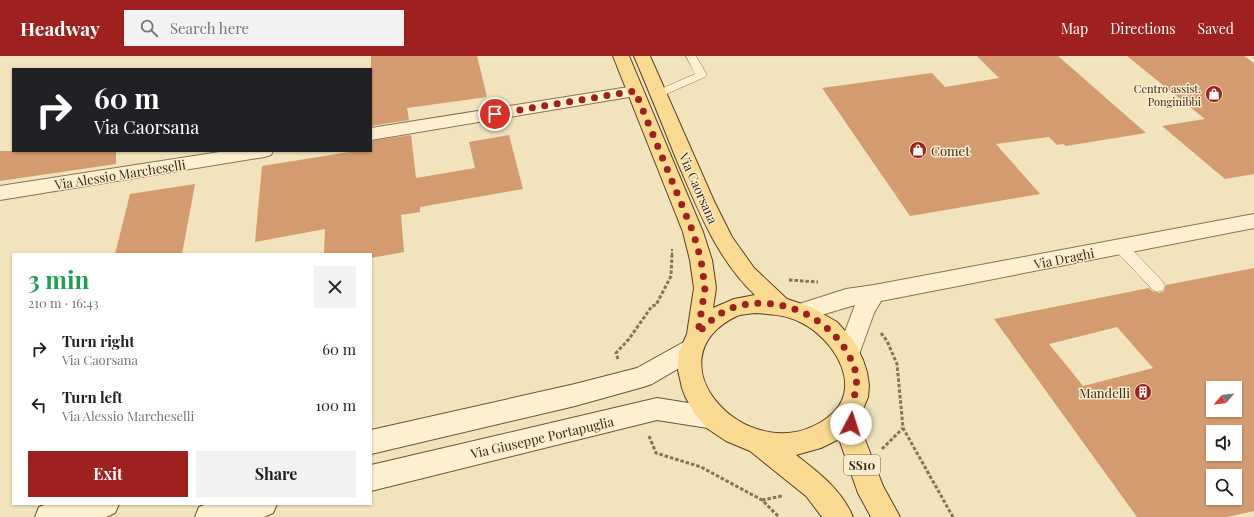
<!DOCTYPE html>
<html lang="en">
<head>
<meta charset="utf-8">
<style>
	body { margin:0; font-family:"Playfair Display",serif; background:#f2f2f2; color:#202124; height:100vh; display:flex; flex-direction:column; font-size:15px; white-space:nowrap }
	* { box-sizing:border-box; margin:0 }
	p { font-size:13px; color:#757577 }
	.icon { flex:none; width:22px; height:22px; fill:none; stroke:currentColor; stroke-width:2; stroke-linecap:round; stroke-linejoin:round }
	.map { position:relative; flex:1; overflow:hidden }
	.details { position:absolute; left:12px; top:197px; width:360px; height:252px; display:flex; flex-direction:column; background:#fff; border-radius:0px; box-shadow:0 1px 3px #0004 }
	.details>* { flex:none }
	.guide { position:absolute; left:12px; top:12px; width:360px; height:84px; border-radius:0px; box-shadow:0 1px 3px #0004; background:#202124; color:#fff; overflow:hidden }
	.needle { width:26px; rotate:241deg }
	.controls { position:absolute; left:1206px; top:325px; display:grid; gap:8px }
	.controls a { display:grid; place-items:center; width:36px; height:36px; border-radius:0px; background:#fff; box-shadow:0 1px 3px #0004; font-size:20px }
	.pin { position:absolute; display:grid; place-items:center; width:34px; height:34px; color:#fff; margin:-17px; border:2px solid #fff; border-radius:50%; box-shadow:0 1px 4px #0007 }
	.me { position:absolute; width:44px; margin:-22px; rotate:5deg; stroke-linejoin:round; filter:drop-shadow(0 0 3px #0008) }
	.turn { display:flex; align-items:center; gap:14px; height:84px; padding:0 16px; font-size:18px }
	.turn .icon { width:52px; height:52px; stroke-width:2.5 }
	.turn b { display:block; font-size:28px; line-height:34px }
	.round { display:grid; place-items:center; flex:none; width:42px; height:42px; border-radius:0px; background:#f2f2f2 }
	.summary { display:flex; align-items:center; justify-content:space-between; height:68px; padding:0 16px }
	h1 { font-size:24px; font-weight:700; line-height:30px; color:#1e9e55 }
	.button { display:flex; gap:8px; margin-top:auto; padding:8px 16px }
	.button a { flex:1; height:46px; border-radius:0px; background:#9e211f; color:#fff; font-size:16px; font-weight:700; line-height:46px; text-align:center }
	.button a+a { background:#f2f2f2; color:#202124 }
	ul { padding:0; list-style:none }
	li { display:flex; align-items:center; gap:12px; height:56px; padding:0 16px }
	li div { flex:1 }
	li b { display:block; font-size:15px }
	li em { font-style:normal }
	header { display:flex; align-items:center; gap:24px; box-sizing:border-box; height:56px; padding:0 20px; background:#9e211f; color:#fff }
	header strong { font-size:19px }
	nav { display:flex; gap:22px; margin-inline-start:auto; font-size:14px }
	.search { width:280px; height:36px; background:#f2f2f2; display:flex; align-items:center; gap:10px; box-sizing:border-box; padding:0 14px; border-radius:0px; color:#757577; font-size:15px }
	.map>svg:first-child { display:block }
	.building { fill:#d39b6f; fill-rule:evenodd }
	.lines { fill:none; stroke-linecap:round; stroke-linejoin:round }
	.lane-casing { stroke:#8a7254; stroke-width:1 }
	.street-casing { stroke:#8a7254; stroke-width:2 }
	.secondary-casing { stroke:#6c5338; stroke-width:2 }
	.primary-casing { stroke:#574029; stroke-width:2 }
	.path-far1 { stroke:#8a7254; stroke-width:2; stroke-dasharray:2.5 1.5; stroke-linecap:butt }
	.path { stroke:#8a7254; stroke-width:3; stroke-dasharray:3.5 2; stroke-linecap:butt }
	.lane { fill:#fcf0d0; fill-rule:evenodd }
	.street { fill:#fcf0d0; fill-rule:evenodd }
	.secondary { fill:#fcf0d0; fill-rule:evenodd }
	.primary { fill:#f9da90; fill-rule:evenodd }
	.route { stroke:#9e211f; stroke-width:7; stroke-dasharray:0 12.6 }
	.labels { text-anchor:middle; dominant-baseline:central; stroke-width:3; stroke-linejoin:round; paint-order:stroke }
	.far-poi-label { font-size:11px; fill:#38291a; stroke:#f8eccc; text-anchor:end }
	.shield { fill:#f8eccc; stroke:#72644f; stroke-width:1 }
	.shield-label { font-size:12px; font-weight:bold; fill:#38291a }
	.poi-label { font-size:13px; fill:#38291a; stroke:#f8eccc; text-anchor:start }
	.street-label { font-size:13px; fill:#38291a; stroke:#f8eccc }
</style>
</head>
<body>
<header>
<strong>Headway</strong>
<div class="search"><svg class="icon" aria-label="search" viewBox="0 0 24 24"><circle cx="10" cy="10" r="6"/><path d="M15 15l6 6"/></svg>Search here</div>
<nav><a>Map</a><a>Directions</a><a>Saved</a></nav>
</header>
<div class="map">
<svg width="1254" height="461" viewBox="0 0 1254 461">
	<rect width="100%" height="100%" fill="#f1e3bc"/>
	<path class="building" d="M 371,0 L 477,0 L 487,41 L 407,52 L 409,64 L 371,70 Z
		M 977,0 L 1058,0 L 1146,77 L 1066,90 L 1063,88 L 1057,89 L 1049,81 L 996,88 L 1040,138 L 910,160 L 822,32 L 932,17 L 945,31 L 999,22 Z
		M 1127,0 L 1244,0 L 1254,7 L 1254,118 L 1225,123 L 1162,70 L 1205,63 Z
		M 411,79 L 416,122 L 475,112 L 469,86 L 509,79 L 523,133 L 420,151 L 420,156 L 401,159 L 404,196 L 371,202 L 371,198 L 324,198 L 325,173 L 255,186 L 262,110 L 355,95 L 371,95 L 371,85 Z
		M 0,95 L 116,95 L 116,108 L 0,125 Z
		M 195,128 L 182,198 L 115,198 L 130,138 Z
		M 1254,212 L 1254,455 L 1227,461 L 1137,461 L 994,263 L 1149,232 L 1152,235 L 1159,237 L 1164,235 L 1166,229 ZM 1117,271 L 1153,312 L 1083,330 L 1049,288 ZM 1213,332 L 1235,332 L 1235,354 L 1213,354 ZM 1213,376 L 1235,376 L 1235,398 L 1213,398 ZM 1213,420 L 1235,420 L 1235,442 L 1213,442 Z"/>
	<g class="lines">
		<g class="lane-casing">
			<path id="lane" d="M 686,0 L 696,0 L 707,19 L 705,21 L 662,40 L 654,40 L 652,38 L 654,36 L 695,18 Z
				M 1121,186 L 1126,187 L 1163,226 L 1165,230 L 1163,234 L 1158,236 L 1153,234 L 1116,195 L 1114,191 L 1116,187 Z"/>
		</g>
		<g class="street-casing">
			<path id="street" d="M 635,30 L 641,31 L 643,35 L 641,39 L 371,84 L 371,72 Z
				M 226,95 L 273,95 L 271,99 L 264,101 L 0,144 L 0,130 Z
				M 1254,158 L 1254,172 L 881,245 L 874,257 L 857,304 L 849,307 L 841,304 L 837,297 L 855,249 L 801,265 L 793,262 L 790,256 L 793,250 L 846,233 L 874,229 Z"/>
		</g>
		<g class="secondary-casing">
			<path id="secondary" d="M 690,284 L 698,287 L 702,294 L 698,301 L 652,328 L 643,331 L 575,350 L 371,398 L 371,374 L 575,328 L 637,312 L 682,287 Z
				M 657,342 L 714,351 L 723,354 L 727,362 L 723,370 L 714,373 L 657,364 L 371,435 L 371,409 Z
				M 47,448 L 119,448 L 115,457 L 106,461 L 35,461 L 39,451 Z
				M 207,448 L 277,448 L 273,457 L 264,461 L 195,461 L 199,451 Z"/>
		</g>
		<g class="primary-casing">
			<path id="primary" d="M 613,0 L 629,0 L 703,176 L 712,204 L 716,232 L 713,252 L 734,243 L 755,239 C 716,202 698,153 677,105 C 663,70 649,35 634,0 L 650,0 L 714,145 L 732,181 L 754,212 L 787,243 L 811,251 L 837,266 L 854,285 L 863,304 L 867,316 L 869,329 L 868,341 L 863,353 L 864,381 L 883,430 L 900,461 L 871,461 L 858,437 L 839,383 L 821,392 L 796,399 C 819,417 842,434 853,461 L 822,461 L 806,440 L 750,395 L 726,385 L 708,373 L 694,357 L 685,340 L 682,332 L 678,314 L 679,296 L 687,278 L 694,232 L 690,204 L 683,176 ZM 755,257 C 771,258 787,259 802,267 C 835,284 866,334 827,362 C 751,418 645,304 737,260 C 742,258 749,258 755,257 Z"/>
		</g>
		<path class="path-far1" d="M 672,199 L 672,193"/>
		<path class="path" d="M 789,224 L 818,226
			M 881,277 L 887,285 L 897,308 L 903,372 L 953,461
			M 618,303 L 616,297 L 629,283 L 652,250 L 656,249 L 671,220 L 672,198
			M 649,380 L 656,397 L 701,411 L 762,444 L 779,461
			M 882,393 L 903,372
			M 762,444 L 782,440"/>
		<use href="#lane" class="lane"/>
		<use href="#street" class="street"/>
		<use href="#secondary" class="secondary"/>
		<use href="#primary" class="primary"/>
	</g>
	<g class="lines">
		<path class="route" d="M 495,58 L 635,35 L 693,176 L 701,204 L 705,232 L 698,277 C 708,267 718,257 732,252 C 781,235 840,265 855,314 C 859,327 854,339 852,352 C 851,357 851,363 851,368"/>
	</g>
	<defs>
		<g id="shop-disc" transform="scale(0.9)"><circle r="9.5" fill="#9e211f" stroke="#f8eccc"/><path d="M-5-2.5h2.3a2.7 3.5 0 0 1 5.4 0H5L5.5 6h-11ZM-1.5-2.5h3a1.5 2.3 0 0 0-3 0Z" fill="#fff"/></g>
		<g id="building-disc" transform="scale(0.9)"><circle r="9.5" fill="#9e211f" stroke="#f8eccc"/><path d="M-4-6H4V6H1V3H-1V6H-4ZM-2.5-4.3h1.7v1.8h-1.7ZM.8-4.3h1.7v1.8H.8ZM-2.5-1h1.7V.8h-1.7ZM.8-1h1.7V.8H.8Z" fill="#fff"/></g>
	</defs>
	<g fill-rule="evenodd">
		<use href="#shop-disc" x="1214" y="38"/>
		<use href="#shop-disc" x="918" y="94"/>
		<use href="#building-disc" x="1143" y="336"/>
	</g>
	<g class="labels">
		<g class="far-poi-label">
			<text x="1201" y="32">Centro assist.<tspan x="1201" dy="13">Ponginibbi</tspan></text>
		</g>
		<rect class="shield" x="844" y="399" width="36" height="20" rx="3"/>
		<g class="shield-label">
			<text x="862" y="409">SS10</text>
		</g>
		<g class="poi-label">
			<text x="931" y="94">Comet</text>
			<text x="1130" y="336" text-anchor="end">Mandelli</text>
		</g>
		<g class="street-label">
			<text transform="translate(120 118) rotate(-9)">Via Alessio Marcheselli</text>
			<text transform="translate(699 132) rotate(66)">Via Caorsana</text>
			<text transform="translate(1064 202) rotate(-11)">Via Draghi</text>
			<text transform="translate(542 381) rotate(-13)">Via Giuseppe Portapuglia</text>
		</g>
	</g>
</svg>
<div class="controls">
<a><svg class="needle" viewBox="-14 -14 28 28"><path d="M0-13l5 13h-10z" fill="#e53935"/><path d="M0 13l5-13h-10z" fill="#757577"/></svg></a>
<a><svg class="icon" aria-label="sound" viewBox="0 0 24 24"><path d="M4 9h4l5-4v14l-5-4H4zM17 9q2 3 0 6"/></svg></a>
<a><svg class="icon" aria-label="search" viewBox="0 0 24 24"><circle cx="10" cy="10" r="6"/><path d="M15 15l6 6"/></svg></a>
</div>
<div class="pin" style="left:495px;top:58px;background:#d93025"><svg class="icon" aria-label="arrive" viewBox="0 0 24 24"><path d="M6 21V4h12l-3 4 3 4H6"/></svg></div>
<svg class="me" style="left:851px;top:368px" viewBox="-20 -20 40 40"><circle r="19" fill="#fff"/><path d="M0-13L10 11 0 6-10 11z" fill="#9e211f"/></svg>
<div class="guide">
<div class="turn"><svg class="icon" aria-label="right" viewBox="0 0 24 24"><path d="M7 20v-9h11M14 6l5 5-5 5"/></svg><div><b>60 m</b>Via Caorsana</div></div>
</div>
<section class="details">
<div class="summary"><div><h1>3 min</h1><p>210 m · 16:43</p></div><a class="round"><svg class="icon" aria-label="close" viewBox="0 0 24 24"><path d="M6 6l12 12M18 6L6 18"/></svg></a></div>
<ul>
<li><svg class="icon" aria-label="right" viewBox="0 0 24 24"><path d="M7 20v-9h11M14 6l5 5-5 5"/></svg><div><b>Turn right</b><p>Via Caorsana</p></div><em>60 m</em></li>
<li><svg class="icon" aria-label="left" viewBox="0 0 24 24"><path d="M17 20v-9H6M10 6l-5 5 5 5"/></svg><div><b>Turn left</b><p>Via Alessio Marcheselli</p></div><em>100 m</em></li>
</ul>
<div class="button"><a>Exit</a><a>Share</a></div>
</section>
</div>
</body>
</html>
